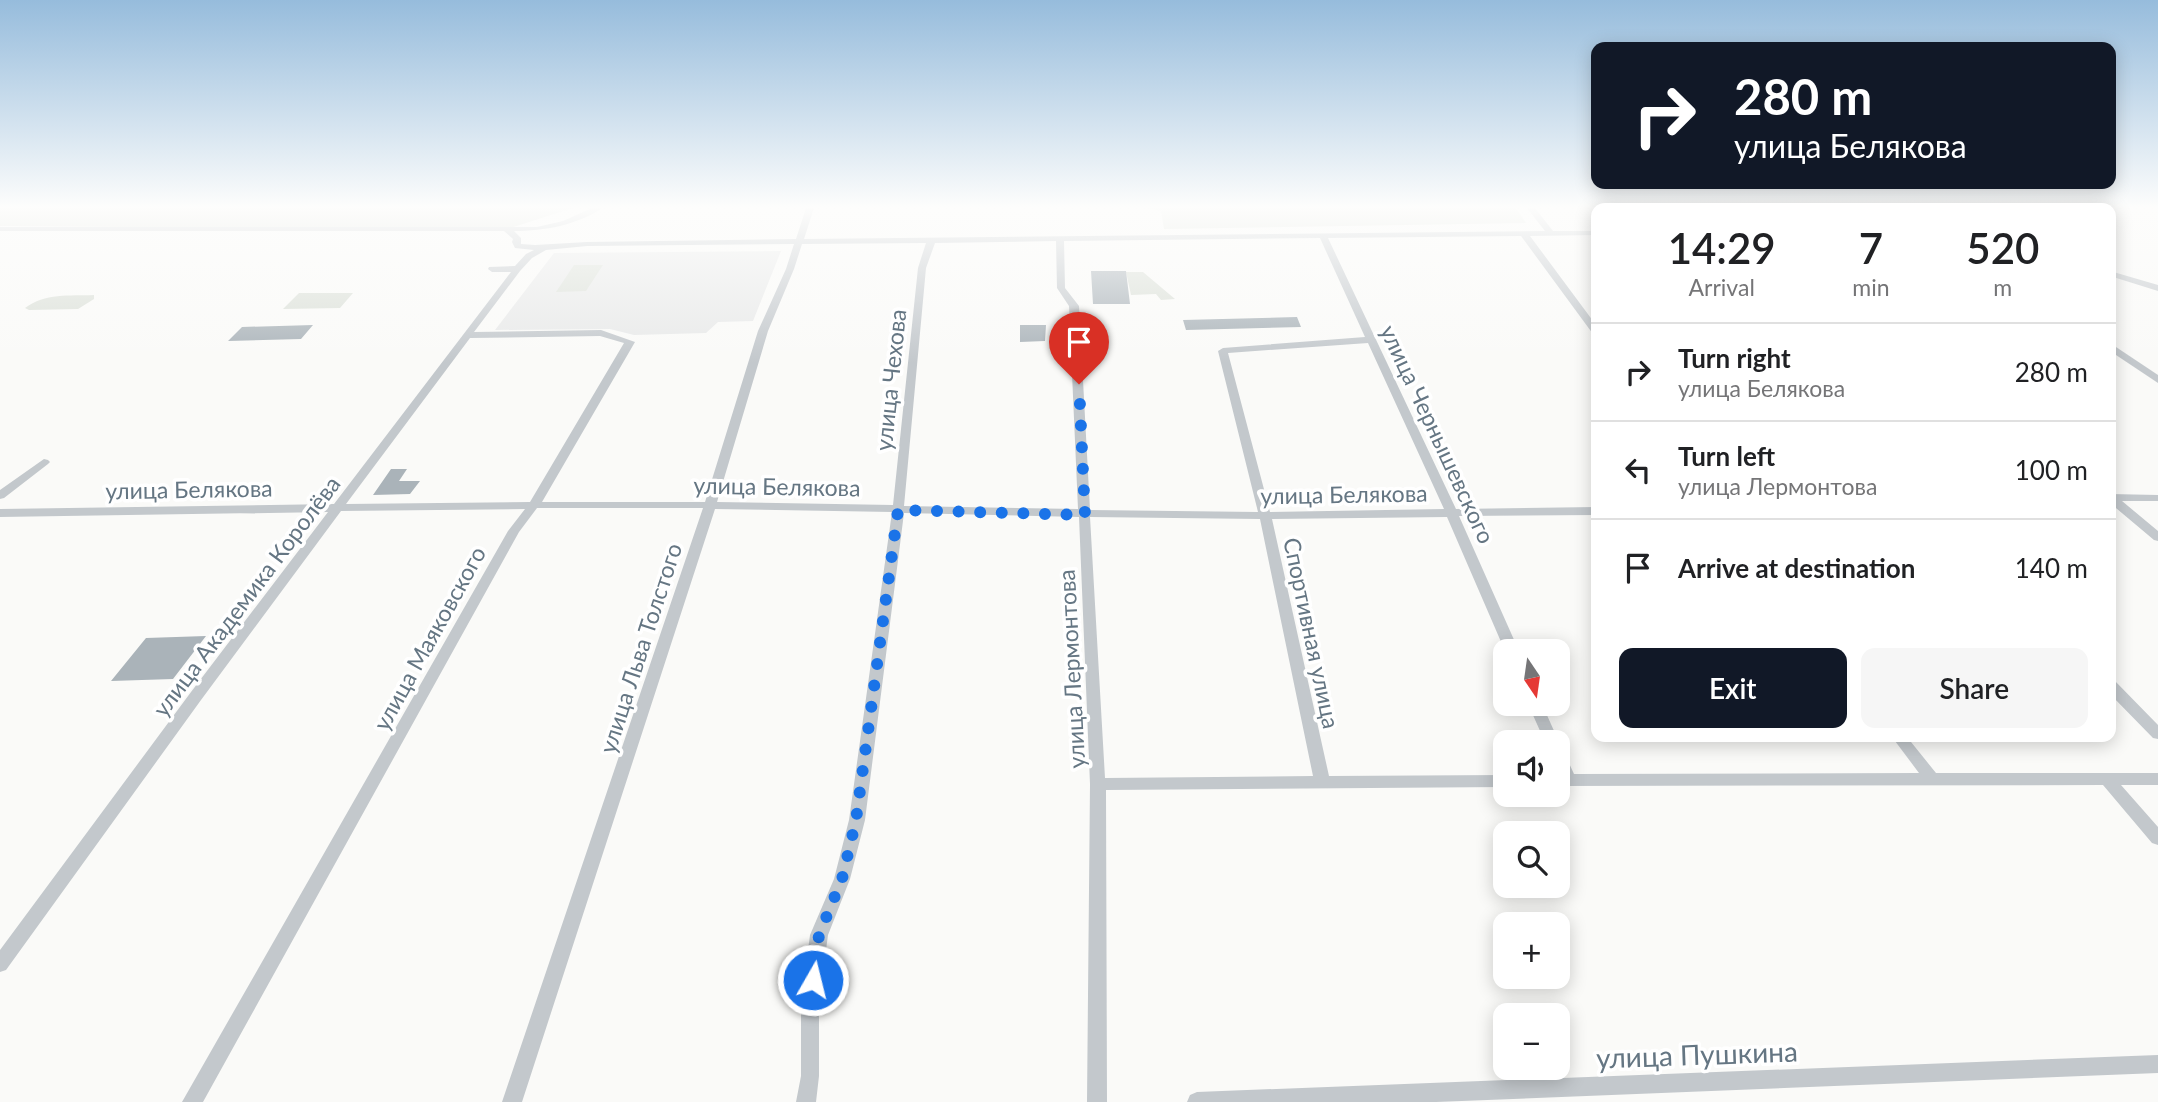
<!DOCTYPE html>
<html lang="en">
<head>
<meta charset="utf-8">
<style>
	body { margin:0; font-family:Lato,sans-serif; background:#f6f6f6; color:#202124; height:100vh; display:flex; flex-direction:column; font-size:26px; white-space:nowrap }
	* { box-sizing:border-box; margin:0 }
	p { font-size:23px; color:#757577 }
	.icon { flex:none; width:38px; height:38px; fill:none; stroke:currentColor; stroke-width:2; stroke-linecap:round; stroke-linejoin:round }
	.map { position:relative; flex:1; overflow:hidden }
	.sheet { position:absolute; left:1591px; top:203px; width:525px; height:539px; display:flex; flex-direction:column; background:#fff; border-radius:14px; box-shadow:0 4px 18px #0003 }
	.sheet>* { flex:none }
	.top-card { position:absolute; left:1591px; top:42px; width:525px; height:147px; border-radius:14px; box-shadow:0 4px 18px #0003; background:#111827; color:#fff; overflow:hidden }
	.needle { width:46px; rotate:167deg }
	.fabs { position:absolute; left:1493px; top:639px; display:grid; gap:14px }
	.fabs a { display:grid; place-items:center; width:77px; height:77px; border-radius:14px; background:#fff; box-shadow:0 4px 18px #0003; font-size:35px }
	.pin { position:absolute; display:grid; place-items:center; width:60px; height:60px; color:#fff; margin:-72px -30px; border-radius:50% 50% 50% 0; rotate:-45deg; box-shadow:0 0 7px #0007 }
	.pin .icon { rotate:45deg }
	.me { position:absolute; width:77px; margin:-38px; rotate:8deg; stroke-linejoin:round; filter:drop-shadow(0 0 5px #0008) }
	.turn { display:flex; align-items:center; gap:24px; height:147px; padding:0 28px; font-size:32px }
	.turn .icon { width:91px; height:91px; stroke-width:2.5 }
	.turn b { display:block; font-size:49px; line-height:60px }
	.eta { display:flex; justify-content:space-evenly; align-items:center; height:119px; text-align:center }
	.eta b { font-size:42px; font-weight:600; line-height:49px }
	.button { display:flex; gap:14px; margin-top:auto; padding:14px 28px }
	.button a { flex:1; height:80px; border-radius:14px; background:#111827; color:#fff; font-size:28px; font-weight:600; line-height:80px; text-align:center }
	.button a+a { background:#f6f6f6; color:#202124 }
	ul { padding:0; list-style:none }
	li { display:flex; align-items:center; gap:21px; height:98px; padding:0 28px; border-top:2px solid #e0e0e0 }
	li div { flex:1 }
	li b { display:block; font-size:26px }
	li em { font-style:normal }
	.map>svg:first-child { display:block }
	.built { fill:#e8e9e9 }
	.green { fill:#dadfd7 }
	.building { fill:#aab3b9 }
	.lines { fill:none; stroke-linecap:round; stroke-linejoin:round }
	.minor { fill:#c3c8cc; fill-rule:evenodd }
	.route { stroke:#1a73e8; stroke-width:12; stroke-dasharray:0 21.6 }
	.labels { text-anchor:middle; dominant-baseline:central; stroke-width:7; stroke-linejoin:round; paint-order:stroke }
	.street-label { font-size:23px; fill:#657683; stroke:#fff }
	.near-street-label { font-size:28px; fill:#657683; stroke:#fff }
</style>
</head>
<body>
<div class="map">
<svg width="2158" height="1102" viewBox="0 0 2158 1102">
	<rect width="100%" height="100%" fill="#fafaf8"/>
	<path class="built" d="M 781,251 L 753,321 L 718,322 L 706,333 L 634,335 L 610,329 L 495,330 L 554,253 Z"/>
	<path class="green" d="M 0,208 L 573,208 L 504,230 L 0,226 Z
		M 1147,208 L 1516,208 L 1526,223 L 1164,229 L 1161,211 Z
		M 574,265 L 603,265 L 586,291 L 556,292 Z
		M 1126,272 L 1143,272 L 1175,299 L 1161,300 L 1156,294 L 1131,295 Z
		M 299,293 L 353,293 L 340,308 L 283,309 Z
		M 94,295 L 94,299 L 78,309 L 29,310 L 25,308 C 45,293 69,296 94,295 Z"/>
	<path class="building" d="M 1091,271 L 1126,271 L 1130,304 L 1093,304 Z
		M 1297,317 L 1301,327 L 1186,330 L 1183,320 Z
		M 313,325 L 301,339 L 228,341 L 242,327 Z
		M 1020,325 L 1046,325 L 1045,341 L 1020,342 Z
		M 391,469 L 407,469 L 399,481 L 420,481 L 410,494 L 373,495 Z
		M 206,636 L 173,679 L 111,681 L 146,638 Z"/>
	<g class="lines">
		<path class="minor" d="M 592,208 L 603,208 C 576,225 545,231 514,231 L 521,238 L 521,244 L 535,245 L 587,242 L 796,239 L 806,208 L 814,208 L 804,239 L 1545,231 L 1527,208 L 1535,208 L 1553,231 L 1596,231 L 1596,235 L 1530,236 L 1596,325 L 1596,335 L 1593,334 L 1521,236 L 1328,238 L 1456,509 L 1596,507 L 1596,515 L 1459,516 L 1519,651 L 1505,651 L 1447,517 L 1272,519 L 1329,776 L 1505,775 L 1505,787 L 1106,790 L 1107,1102 L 1087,1102 L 1090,784 L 1079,517 L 904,513 L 865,820 L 850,879 L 828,935 L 819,1002 L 819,1076 L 816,1102 L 796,1102 L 801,1076 L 801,1002 L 810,935 L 834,879 L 849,820 L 892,512 L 715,509 L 522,1102 L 502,1102 L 703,508 L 537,508 L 519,532 L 203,1102 L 182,1102 L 508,531 L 525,509 L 341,511 L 201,700 L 6,970 L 0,972 L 0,950 L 191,692 L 328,512 L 0,517 L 0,509 L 334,504 L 511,272 L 492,272 L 488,269 L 489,267 L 515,266 L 526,254 L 534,250 L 515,248 L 512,242 L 513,239 L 504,231 L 0,231 L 0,227 L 537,227 L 563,221 ZM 1320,238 L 1365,337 L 1223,348 L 1218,351 L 1258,512 L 1090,510 L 1079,306 L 1065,288 L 1064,241 ZM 1056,241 L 1057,288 L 1069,306 L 1078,509 L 904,506 L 926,268 L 935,243 ZM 926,243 L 918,268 L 893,505 L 717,502 L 768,331 L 794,269 L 802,244 ZM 794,244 L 786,269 L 758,331 L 705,502 L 542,502 L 635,342 L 601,330 L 474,332 L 520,271 L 532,258 L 546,250 L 587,246 ZM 600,336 L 624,343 L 530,502 L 346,504 L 470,338 ZM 1368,343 L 1444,509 L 1270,512 L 1228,353 ZM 1090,517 L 1260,519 L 1313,776 L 1105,778 Z
			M 2110,271 L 2158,285 L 2158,291 L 2110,276 Z
			M 2110,343 L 2158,375 L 2158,383 L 2110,351 Z
			M 44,459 L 48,460 L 50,462 L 48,464 L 4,498 L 0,499 L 0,490 Z
			M 2110,494 L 2158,495 L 2158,501 L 2122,501 L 2158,531 L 2158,541 L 2154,540 L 2110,503 Z
			M 2110,680 L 2115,681 L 2158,725 L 2158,739 L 2153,738 L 2110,694 Z
			M 1528,704 L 1542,704 L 1559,742 L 1558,745 L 1558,742 L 1545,742 Z
			M 1892,737 L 1907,737 L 1936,773 L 2158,773 L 2158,785 L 2121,785 L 2158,827 L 2158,845 L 2152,843 L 2103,785 L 1558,786 L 1558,748 L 1563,750 L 1574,774 L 1919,773 Z
			M 2158,1055 L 2158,1073 L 1436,1102 L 1187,1102 L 1190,1095 L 1197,1092 Z"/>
	</g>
	<linearGradient id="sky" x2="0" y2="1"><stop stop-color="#96bcdc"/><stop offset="0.57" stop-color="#fdfdfc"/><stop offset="1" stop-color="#fdfdfc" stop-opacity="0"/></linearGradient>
	<rect width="2158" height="363" fill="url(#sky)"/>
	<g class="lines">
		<path class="route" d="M 813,980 L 819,935 L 842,879 L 856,820 L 898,510 L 1085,515 L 1079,384"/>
	</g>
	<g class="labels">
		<g class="street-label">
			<text transform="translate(890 380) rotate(-84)">улица Чехова</text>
			<text transform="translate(1438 434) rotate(65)">улица Чернышевского</text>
			<text transform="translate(777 486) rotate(1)">улица Белякова</text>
			<text transform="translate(189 489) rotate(-1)">улица Белякова</text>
			<text transform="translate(1344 494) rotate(-1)">улица Белякова</text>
			<text transform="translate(246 596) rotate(-53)">улица Академика Королёва</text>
			<text transform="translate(1312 633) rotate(78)">Спортивная улица</text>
			<text transform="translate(429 638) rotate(-61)">улица Маяковского</text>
			<text transform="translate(640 648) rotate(-72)">улица Льва Толстого</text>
			<text transform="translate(1071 669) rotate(-93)">улица Лермонтова</text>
		</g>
		<g class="near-street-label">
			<text transform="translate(1697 1054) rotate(-2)">улица Пушкина</text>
		</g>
	</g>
</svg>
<div class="fabs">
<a><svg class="needle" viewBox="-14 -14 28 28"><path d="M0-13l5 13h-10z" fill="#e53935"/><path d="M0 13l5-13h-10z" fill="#757577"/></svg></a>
<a><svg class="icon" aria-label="sound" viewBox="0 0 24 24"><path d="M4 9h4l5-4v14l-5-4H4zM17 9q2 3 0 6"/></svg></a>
<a><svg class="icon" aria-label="search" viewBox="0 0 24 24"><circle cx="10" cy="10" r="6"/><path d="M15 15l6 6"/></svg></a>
<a>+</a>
<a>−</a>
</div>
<div class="pin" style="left:1079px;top:384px;background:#d93025"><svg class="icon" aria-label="arrive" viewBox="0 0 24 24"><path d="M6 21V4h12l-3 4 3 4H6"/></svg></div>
<svg class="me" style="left:813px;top:980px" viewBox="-20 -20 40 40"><circle r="17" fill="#1a73e8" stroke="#fff" stroke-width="3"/><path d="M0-11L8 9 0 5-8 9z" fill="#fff"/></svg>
<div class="top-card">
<div class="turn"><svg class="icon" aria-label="right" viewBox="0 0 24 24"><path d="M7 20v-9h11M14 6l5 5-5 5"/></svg><div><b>280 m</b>улица Белякова</div></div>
</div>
<section class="sheet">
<div class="eta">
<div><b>14:29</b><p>Arrival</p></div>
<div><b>7</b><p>min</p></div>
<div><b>520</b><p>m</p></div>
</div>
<ul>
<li><svg class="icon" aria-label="right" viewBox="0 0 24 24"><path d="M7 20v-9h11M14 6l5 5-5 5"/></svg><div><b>Turn right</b><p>улица Белякова</p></div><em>280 m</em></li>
<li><svg class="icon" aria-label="left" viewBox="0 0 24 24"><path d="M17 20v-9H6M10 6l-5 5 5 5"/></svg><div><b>Turn left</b><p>улица Лермонтова</p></div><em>100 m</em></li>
<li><svg class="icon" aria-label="arrive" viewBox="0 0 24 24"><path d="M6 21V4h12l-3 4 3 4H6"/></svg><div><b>Arrive at destination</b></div><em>140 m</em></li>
</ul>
<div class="button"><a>Exit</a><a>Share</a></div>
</section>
</div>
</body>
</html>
